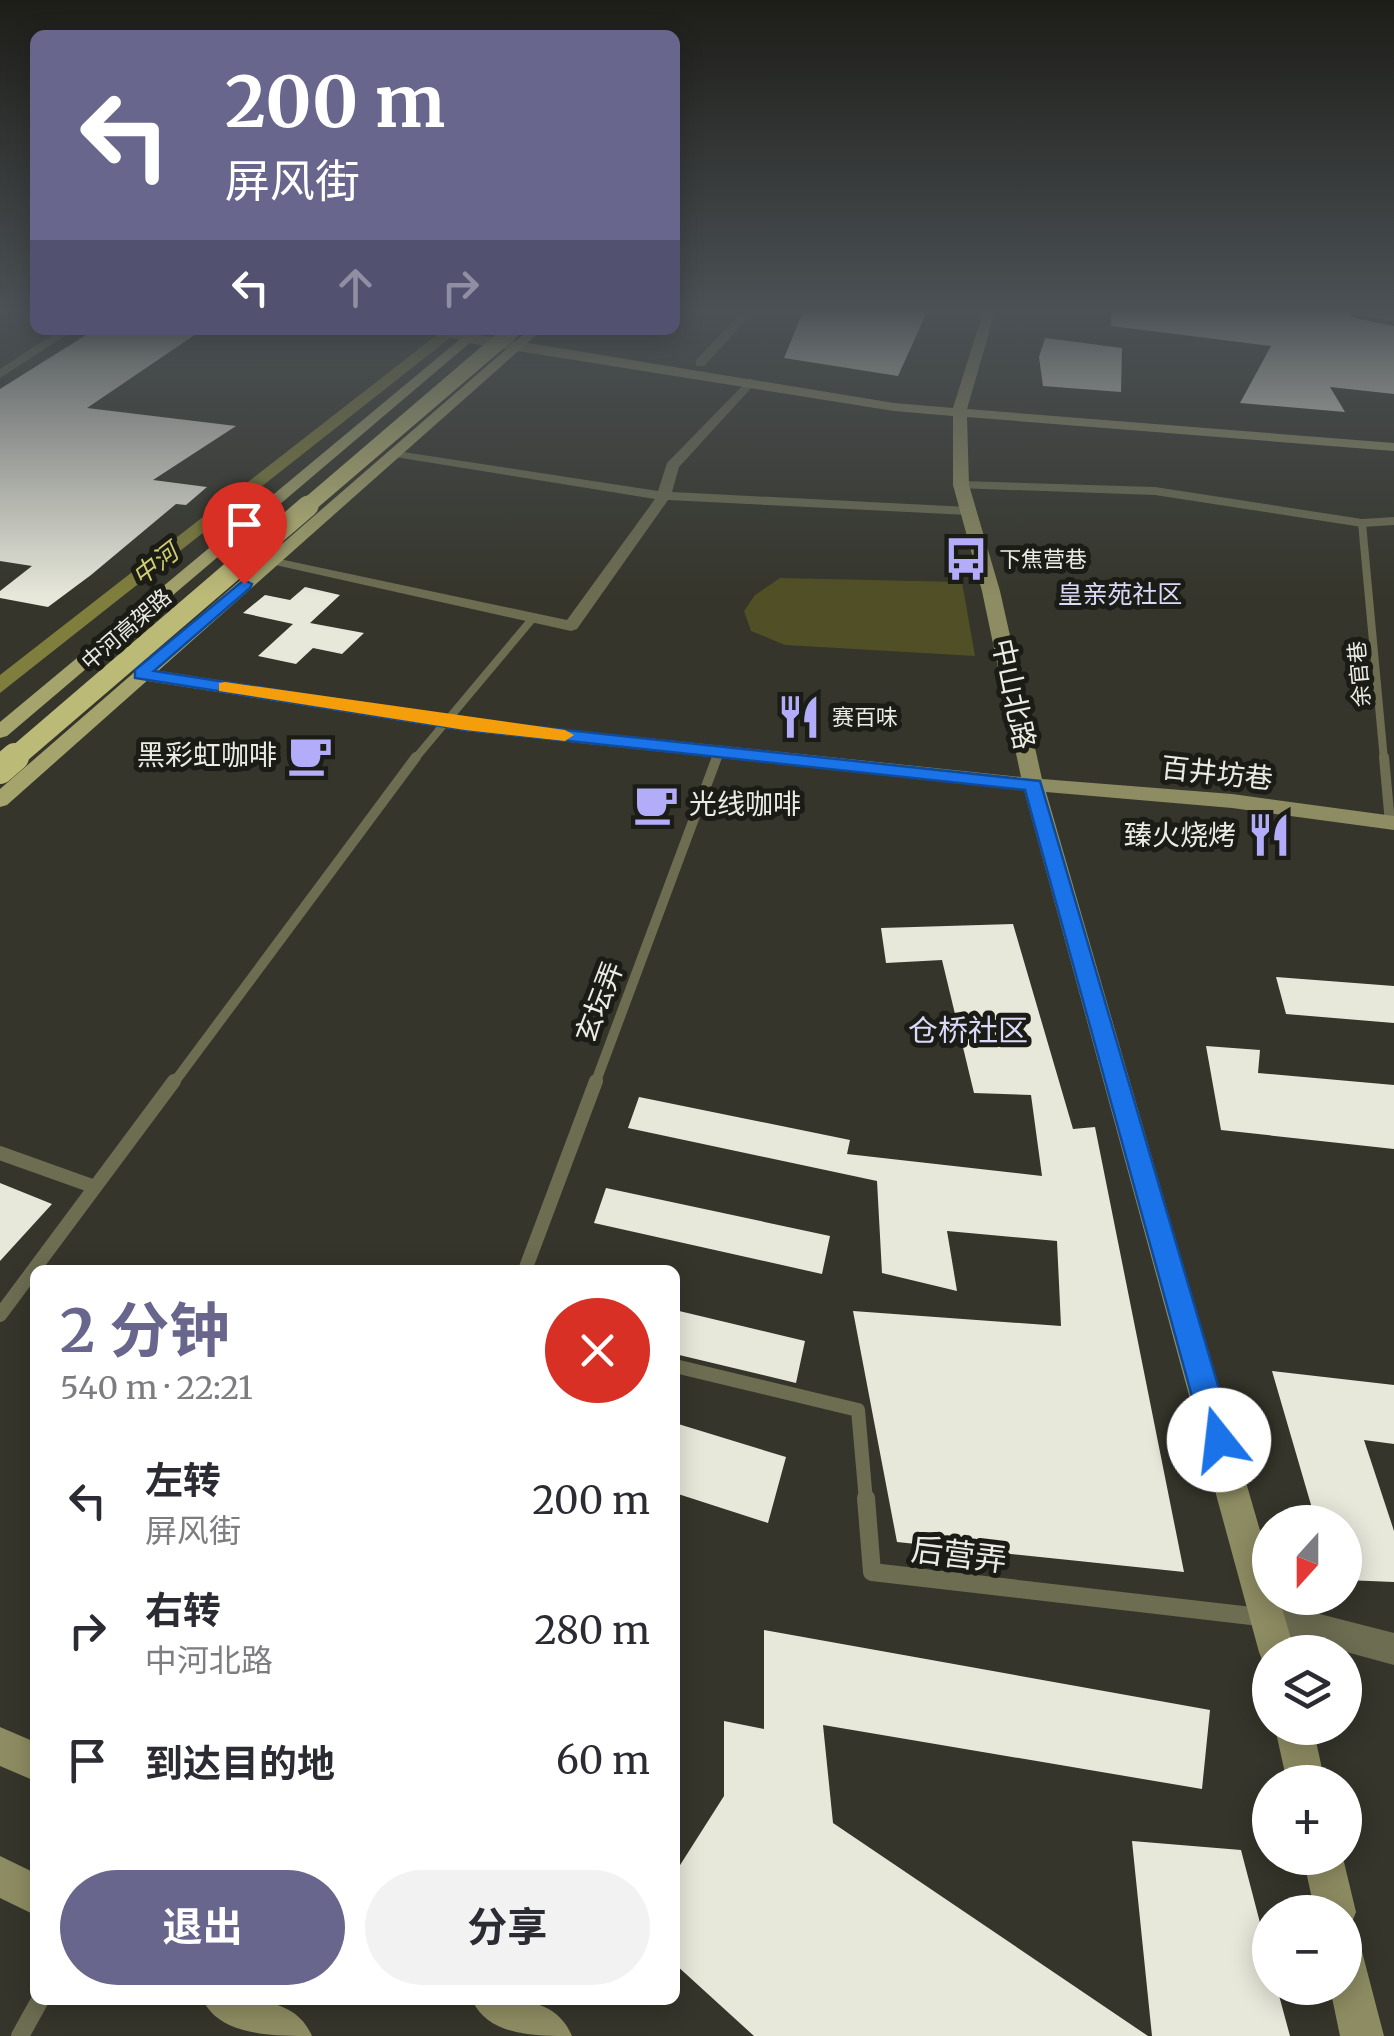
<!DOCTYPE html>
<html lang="zh">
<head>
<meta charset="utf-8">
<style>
	body { margin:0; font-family:Merriweather,"Noto Sans SC",serif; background:#f2f2f3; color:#2b2b33; height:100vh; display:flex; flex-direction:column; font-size:38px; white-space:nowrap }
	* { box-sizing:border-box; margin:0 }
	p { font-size:32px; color:#7c7c81 }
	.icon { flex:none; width:55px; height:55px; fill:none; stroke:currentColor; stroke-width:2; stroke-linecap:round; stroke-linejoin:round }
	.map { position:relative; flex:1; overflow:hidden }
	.drawer { position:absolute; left:30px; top:1265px; width:650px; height:740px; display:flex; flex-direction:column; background:#fff; border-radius:15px; box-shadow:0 5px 25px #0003 }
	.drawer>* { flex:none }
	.banner { position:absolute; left:30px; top:30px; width:650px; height:305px; border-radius:15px; box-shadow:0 5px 25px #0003; background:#68668c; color:#fff; overflow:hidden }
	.needle { width:65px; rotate:201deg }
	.buttons { position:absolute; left:1252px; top:1505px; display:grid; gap:20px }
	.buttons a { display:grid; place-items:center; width:110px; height:110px; border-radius:50%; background:#fff; box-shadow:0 5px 25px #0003; font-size:50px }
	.pin { position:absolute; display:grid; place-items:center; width:85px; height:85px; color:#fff; margin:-102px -42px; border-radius:50% 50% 50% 0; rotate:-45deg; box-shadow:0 0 10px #0007 }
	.pin .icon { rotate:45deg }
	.me { position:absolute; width:110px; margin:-55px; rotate:344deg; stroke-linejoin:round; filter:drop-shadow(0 0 8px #0008) }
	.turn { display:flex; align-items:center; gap:35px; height:210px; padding:0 30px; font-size:45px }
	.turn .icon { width:130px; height:130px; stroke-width:2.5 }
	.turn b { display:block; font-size:70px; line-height:85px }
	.lanes { display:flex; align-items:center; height:95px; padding:0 30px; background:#0003; justify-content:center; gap:50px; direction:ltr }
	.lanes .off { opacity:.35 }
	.round { display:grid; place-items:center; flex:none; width:105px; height:105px; border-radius:52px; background:#f2f2f3 }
	.summary { display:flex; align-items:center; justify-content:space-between; height:170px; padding:0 30px }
	h1 { font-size:60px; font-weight:700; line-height:75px; color:#68668c }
	.primary-button { display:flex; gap:20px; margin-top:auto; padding:20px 30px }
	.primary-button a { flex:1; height:115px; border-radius:60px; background:#68668c; color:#fff; font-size:40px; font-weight:700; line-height:115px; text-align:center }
	.primary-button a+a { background:#f2f2f3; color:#2b2b33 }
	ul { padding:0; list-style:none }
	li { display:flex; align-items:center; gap:30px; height:130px; padding:0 30px }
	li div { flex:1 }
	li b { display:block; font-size:38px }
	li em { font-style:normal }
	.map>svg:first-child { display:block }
	.green { fill:#504f25 }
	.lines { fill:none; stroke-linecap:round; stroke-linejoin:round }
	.canal { fill:#807e3c; fill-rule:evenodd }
	.building { fill:#e7e7da }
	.lane-far3 { stroke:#6d6d52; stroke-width:8 }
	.lane-far2 { stroke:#6d6d52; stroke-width:10 }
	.lane-far1 { stroke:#6d6d52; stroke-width:14 }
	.lane { stroke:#6d6d52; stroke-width:18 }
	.street { fill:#6d6d52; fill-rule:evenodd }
	.secondary { fill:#8d8c62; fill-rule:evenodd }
	.primary { fill:#a5a46d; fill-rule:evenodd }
	.highway-bridge-far2 { stroke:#bcba77; stroke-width:16 }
	.highway-bridge-far1 { stroke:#bcba77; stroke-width:21 }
	.highway-bridge { stroke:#bcba77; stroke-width:28 }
	.route { fill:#1a73e8; stroke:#114b97; stroke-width:2.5 }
	.slow { fill:#f59e0b }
	.labels { text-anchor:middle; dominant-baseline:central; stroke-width:10; stroke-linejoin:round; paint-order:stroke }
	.far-poi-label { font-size:22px; fill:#ebebe4; stroke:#1c1c17; text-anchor:start }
	.far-street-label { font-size:22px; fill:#ebebe4; stroke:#1c1c17 }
	.far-water-label { font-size:25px; font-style:italic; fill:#d1ce6f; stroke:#1c1c17 }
	.far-neighbourhood-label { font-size:25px; fill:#dad9f7; stroke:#1c1c17 }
	.street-label { font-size:28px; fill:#ebebe4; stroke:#1c1c17 }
	.poi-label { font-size:28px; fill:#ebebe4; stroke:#1c1c17; text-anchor:end }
	.neighbourhood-label { font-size:30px; fill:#dad9f7; stroke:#1c1c17 }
	.near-street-label { font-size:32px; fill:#ebebe4; stroke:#1c1c17 }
</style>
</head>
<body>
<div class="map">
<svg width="1394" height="2036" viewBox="0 0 1394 2036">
	<rect width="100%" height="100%" fill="#35352b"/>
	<path class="green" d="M 780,578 L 962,582 L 975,656 L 785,645 L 751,631 L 744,611 L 755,595 Z"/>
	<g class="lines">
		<path class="canal" d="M 443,330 L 460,330 L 0,693 L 0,675 Z"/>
	</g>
	<path class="building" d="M 803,312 L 927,312 L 898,376 L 784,358 Z
		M 1112,312 L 1349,312 L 1354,318 L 1394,326 L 1394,394 L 1330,387 L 1345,412 L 1240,403 L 1271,346 L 1111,326 Z
		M 94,330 L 202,330 L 87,408 L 236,426 L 153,480 L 207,487 L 186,505 L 176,504 L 91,575 L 48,607 L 0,598 L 0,591 L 32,566 L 0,561 L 0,389 Z
		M 1045,338 L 1122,348 L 1121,392 L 1043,386 L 1039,357 Z
		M 305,587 L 340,595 L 310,623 L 364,633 L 342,654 L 313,648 L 296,664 L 258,656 L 293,624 L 243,613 L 265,595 L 290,600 Z
		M 1013,924 L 1073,1129 L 1095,1127 L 1184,1572 L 897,1542 L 853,1311 L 1061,1326 L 1057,1241 L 947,1231 L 957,1291 L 882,1273 L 877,1181 L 628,1128 L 639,1097 L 850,1140 L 847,1154 L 1042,1176 L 1031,1095 L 974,1093 L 942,960 L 886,963 L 881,928 Z
		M 1276,977 L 1394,986 L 1394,1023 L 1286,1014 Z
		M 1206,1046 L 1260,1050 L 1258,1073 L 1394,1085 L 1394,1149 L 1221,1130 Z
		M 0,1183 L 52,1204 L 0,1261 Z
		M 606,1188 L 830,1236 L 822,1274 L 594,1223 Z
		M 675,1310 L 805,1341 L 796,1383 L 675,1354 Z
		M 1272,1371 L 1394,1385 L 1394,1444 L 1364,1440 L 1394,1531 L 1394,1582 L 1345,1580 L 1345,1522 L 1316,1522 Z
		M 675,1423 L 786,1457 L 768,1523 L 675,1493 Z
		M 764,1630 L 1210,1710 L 1202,1789 L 823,1725 L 833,1823 L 1148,2036 L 754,2036 L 675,1964 L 675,1873 L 724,1796 L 724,1721 L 764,1729 Z
		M 1132,1841 L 1241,1850 L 1270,1961 L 1270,1988 L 1277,1988 L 1290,2036 L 1152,2036 Z"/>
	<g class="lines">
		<path class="lane-far3" d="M 1362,523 L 1384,760
			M 414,760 L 533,618
			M 716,760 L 719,752"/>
		<path class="lane-far2" d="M 1384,757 L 1390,823
			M 173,1084 L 416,757
			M 595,1084 L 717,757"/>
		<path class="lane-far1" d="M 0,1153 L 95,1187
			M 525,1270 L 596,1081
			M 0,1315 L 174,1081
			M 675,1366 L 858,1410 L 866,1501"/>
		<path class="lane" d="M 866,1498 L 872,1572 L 1260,1617
			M 20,2036 L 40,2000"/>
		<path class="street" d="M 742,312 L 754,312 L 704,366 L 696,366 L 696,360 Z
			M 1353,312 L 1394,316 L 1394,322 L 1355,314 Z
			M 60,330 L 74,330 L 0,378 L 0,369 Z
			M 750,378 L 756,382 L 754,385 L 679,467 L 672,492 L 968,507 L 975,511 L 968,515 L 668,500 L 577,629 L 571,631 L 262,562 L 270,557 L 567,620 L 655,499 L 395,457 L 390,456 L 390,450 L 658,491 L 667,463 Z
			M 961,481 L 1155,487 L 1362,519 L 1394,517 L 1394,525 L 1362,527 L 1155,495 L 956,488 L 956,482 Z
			M 1269,1601 L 1394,1633 L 1394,1665 L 1258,1628 L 1253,1617 L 1258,1606 Z"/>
		<path class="secondary" d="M 983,312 L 995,312 L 967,409 L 1394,443 L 1394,451 L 967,417 L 969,485 L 1000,591 L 1042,779 L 1232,794 L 1394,816 L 1394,830 L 1232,808 L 1046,792 L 1270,1565 L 1270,1598 L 1279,1598 L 1295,1652 L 1270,1652 L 1270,1667 L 1264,1665 L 1259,1652 L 1024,790 L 465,731 L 141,680 L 132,674 L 141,668 L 465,719 L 1021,777 L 982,591 L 953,485 L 953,416 L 894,411 L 468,343 L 428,330 L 449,330 L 894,403 L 953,408 Z
			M 0,1727 L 35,1742 L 35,1781 L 0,1766 Z
			M 1275,1728 L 1313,1728 L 1325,1782 L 1287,1782 Z
			M 0,1856 L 35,1873 L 35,1915 L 0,1898 Z
			M 1303,1858 L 1343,1858 L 1356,1912 L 1350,1927 L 1345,1928 L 1345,1912 L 1315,1912 Z
			M 1345,1938 L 1360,1944 L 1384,2036 L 1340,2036 L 1330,1988 L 1345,1988 Z
			M 203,2000 C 241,2000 294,1993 312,2036 C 273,2036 220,2036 203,2000 Z
			M 472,2000 C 510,2000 554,1994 572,2036 C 533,2036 489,2036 472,2000 Z"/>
		<path class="primary" d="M 471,330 L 485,330 L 7,736 L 0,738 L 0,722 Z
			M 528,330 L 542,330 L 7,805 L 0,807 L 0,789 Z"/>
		<path class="highway-bridge-far2" d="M 305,508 L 513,330"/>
		<path class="highway-bridge-far1" d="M 12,760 L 308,506"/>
		<path class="highway-bridge" d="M 0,770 L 15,757"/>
	</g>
	<linearGradient id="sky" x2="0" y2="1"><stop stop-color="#1d1d18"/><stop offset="0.52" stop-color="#4b5155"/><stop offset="1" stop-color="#4b5155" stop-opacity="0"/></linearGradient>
	<rect width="1394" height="597" fill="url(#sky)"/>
	<path class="route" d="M 244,580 L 252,584 L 250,588 L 154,671 L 465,719 L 1040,781 L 1234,1440 L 1229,1450 L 1219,1454 L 1209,1450 L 1204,1440 L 1025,790 L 465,730 L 135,678 L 135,670 Z"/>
	<path class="slow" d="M 225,682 L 565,730 L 574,735 L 565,741 L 465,730 L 219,691 L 219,683 Z"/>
	<defs>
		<g id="bus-bare" transform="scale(3.45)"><path d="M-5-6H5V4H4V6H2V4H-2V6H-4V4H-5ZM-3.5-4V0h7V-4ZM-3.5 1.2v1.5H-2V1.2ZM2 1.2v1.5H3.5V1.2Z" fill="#b3adf9" stroke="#1c1c17" stroke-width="2.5" paint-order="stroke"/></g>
		<g id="restaurant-bare" transform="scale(3.45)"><path d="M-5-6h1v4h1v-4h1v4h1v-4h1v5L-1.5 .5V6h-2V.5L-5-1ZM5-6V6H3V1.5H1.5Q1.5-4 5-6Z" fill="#b3adf9" stroke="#1c1c17" stroke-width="2.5" paint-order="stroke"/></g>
		<g id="cafe-bare" transform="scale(3.45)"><path d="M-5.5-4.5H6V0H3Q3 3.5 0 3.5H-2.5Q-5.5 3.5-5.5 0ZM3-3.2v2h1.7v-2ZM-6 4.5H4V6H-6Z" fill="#b3adf9" stroke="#1c1c17" stroke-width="2.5" paint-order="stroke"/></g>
	</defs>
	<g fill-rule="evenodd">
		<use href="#bus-bare" x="966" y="559"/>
		<use href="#restaurant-bare" x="799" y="717"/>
		<use href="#cafe-bare" x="310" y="755"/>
		<use href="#cafe-bare" x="656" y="804"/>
		<use href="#restaurant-bare" x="1269" y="835"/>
	</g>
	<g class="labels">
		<g class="far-poi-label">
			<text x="999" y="559">下焦营巷</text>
			<text x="832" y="717">赛百味</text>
		</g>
		<g class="far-street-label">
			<text transform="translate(126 629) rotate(-41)">中河高架路</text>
			<text transform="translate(1359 674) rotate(-95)">余官巷</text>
		</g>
		<g class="far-water-label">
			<text transform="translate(155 564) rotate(-38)">中河</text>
		</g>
		<g class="far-neighbourhood-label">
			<text x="1120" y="594">皇亲苑社区</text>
		</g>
		<g class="street-label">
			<text transform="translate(1014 694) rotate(78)">中山北路</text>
			<text transform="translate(1217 773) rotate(6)">百井坊巷</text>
			<text transform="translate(599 1002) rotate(-69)">玄坛弄</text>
		</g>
		<g class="poi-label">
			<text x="277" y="755">黑彩虹咖啡</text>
			<text x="689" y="804" text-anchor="start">光线咖啡</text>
			<text x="1236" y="835">臻火烧烤</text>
		</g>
		<g class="neighbourhood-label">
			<text x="968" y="1030">仓桥社区</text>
		</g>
		<g class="near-street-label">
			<text transform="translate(959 1555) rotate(7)">后营弄</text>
		</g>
	</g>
</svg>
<div class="buttons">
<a><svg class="needle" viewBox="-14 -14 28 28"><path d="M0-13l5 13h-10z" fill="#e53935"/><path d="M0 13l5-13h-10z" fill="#7c7c81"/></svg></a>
<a><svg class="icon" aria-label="layers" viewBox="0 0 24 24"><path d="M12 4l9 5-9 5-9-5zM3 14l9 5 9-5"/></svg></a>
<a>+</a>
<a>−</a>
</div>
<div class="pin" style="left:244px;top:584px;background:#d93025"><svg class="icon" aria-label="arrive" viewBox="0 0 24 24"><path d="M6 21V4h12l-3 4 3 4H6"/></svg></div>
<svg class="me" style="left:1219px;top:1440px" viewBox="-20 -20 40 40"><circle r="19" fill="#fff"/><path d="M0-13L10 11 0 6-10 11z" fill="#1a73e8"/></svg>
<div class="banner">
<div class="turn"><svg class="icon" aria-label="left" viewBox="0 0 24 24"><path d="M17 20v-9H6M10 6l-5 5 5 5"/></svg><div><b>200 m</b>屏风街</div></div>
<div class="lanes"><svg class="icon" aria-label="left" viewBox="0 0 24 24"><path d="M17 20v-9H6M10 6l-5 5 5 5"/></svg><svg class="icon off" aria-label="ahead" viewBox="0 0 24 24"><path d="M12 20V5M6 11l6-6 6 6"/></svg><svg class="icon off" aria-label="right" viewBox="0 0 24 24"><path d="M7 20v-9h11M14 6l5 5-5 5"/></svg></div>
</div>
<section class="drawer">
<div class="summary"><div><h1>2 分钟</h1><p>540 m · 22:21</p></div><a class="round" style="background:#d93025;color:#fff"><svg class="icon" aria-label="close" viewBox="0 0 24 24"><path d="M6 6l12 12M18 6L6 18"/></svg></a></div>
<ul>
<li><svg class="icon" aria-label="left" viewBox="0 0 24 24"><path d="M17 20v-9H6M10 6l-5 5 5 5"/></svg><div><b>左转</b><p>屏风街</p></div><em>200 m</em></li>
<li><svg class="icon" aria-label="right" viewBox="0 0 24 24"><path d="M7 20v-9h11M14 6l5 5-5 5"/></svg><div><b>右转</b><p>中河北路</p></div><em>280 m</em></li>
<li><svg class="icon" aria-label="arrive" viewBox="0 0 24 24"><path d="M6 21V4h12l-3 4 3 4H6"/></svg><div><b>到达目的地</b></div><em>60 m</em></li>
</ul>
<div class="primary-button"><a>退出</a><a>分享</a></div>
</section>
</div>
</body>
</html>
